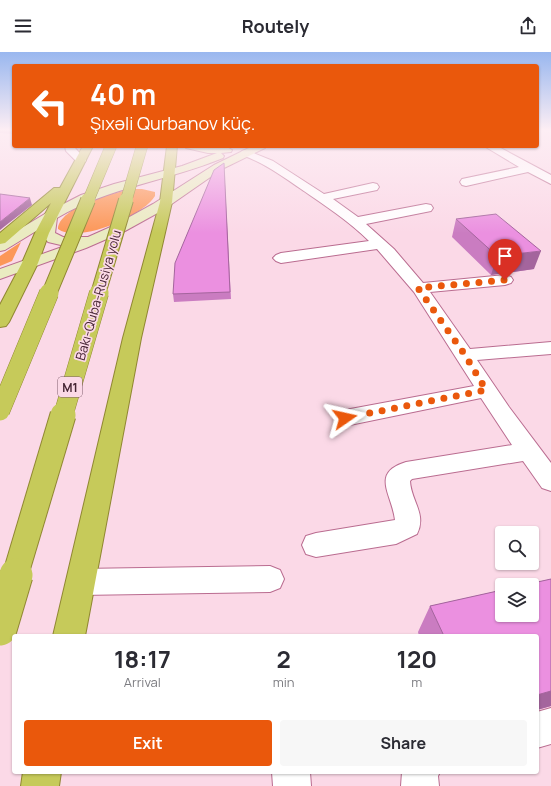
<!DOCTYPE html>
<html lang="en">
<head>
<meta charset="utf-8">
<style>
	body { margin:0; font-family:Manrope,sans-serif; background:#f7f7f7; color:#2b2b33; height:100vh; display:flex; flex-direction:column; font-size:15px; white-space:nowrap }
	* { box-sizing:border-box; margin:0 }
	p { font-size:13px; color:#7c7c81 }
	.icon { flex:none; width:22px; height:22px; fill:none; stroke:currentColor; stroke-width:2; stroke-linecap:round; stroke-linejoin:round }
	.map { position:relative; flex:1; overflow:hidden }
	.side { position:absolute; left:12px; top:582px; width:527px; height:140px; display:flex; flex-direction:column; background:#fff; border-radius:4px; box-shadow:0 1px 3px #0004 }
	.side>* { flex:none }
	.hud { position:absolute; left:12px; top:12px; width:527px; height:84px; border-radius:4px; box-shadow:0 1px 3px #0004; background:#ea580c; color:#fff; overflow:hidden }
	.fabs { position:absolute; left:495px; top:474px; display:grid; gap:8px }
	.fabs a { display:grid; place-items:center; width:44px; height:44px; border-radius:4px; background:#fff; box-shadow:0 1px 3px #0004; font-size:20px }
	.pin { position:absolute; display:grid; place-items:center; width:34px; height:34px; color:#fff; margin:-41px -17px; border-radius:50% 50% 50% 0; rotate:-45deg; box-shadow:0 0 4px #0007 }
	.pin .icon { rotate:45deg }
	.me { position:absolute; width:44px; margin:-22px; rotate:79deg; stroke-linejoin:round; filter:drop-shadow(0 0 3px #0008) }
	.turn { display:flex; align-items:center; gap:14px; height:84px; padding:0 12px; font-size:18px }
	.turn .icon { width:52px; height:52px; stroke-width:2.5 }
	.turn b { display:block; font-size:28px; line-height:34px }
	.eta { display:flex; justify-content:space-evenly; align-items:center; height:68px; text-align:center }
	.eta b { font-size:24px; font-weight:700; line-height:28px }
	.cta { display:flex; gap:8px; margin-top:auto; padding:8px 12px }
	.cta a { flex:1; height:46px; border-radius:4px; background:#ea580c; color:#fff; font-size:16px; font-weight:700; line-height:46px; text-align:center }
	.cta a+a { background:#f7f7f7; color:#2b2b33 }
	header { display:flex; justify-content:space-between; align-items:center; height:52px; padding:0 12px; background:#fff; font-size:18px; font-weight:700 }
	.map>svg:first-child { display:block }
	.green { fill:#fc9758 }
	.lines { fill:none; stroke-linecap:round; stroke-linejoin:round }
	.minor-casing { stroke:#ba6c90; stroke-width:2 }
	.secondary-casing { stroke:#ba6c90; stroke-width:2 }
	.trunk-casing { stroke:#908732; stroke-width:2 }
	.minor { fill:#fff; fill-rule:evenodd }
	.secondary { fill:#eaebc1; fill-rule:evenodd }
	.trunk { fill:#c6ca5a; fill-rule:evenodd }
	.trunk-bridge-far4-casing { stroke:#908732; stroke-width:12; stroke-linecap:butt }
	.trunk-bridge-far3-casing { stroke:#908732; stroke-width:16; stroke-linecap:butt }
	.trunk-bridge-far2-casing { stroke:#908732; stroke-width:20; stroke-linecap:butt }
	.trunk-bridge-far1-casing { stroke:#908732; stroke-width:27; stroke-linecap:butt }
	.trunk-bridge-casing { stroke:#908732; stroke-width:35; stroke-linecap:butt }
	.trunk-bridge-far4 { stroke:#c6ca5a; stroke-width:11 }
	.trunk-bridge-far3 { stroke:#c6ca5a; stroke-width:14 }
	.trunk-bridge-far2 { stroke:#c6ca5a; stroke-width:19 }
	.trunk-bridge-far1 { stroke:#c6ca5a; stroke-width:25 }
	.trunk-bridge { stroke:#c6ca5a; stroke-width:33 }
	.wall { fill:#ca7cc1 }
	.shaded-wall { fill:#a4659d }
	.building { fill:#eb90e0; stroke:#a4659d }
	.route { stroke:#ea580c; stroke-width:7; stroke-dasharray:0 12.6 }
	.labels { text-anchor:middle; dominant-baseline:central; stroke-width:3.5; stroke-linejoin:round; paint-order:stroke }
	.shield { fill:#fbd9e7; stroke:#7c5b6a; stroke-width:1 }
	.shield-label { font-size:12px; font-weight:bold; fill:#462534 }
	.street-label { font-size:13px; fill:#462534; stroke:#fbd9e7 }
</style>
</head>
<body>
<header><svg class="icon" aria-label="menu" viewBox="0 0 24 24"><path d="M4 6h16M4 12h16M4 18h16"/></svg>Routely<svg class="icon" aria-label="share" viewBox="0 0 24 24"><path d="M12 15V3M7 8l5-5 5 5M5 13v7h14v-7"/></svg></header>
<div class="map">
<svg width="551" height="734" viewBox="0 0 551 734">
	<rect width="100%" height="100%" fill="#fbd9e7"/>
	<path class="green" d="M 133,137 L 142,137 L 155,140 L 155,144 C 143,164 79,192 58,177 C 59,155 115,140 133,137 Z
		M 21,190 L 12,209 L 0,214 L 0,204 Z"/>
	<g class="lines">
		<g class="minor-casing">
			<path id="minor" d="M 65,94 L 75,94 L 75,96 L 86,108 L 85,110 L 77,110 L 66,99 Z
				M 484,94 L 497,94 L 551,123 L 551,132 L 528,120 L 466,134 L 462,133 L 460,130 L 462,127 L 519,115 Z
				M 246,98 L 273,109 L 324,142 L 373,131 L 377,132 L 379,135 L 377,138 L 333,147 L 358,165 L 426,152 L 431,153 L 433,156 L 431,159 L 366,172 L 394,197 L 423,231 L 505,223 L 511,225 L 513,228 L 511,231 L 505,233 L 430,240 L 470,297 L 551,290 L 551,302 L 477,308 L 509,355 L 551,411 L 551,439 L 542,436 L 523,409 L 412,427 L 410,429 C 411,449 427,462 417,482 L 396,492 L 316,505 L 306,502 L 302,493 L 306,484 L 316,481 L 395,468 C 392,442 370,421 406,410 L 512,393 L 481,346 L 345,374 L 337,371 L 334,366 L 337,361 L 345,358 L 474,334 L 414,240 L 377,197 L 281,211 L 276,209 L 273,206 L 276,203 L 281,201 L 369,189 C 349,169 324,153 301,137 C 282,124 264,111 242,103 L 241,101 L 242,99 Z
				M 270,514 L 280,518 L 284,527 L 280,536 L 270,540 L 80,543 L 70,540 L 66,530 L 70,520 L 80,517 Z
				M 551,656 L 551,692 L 537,696 L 537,660 Z
				M 272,720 L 310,720 L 311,734 L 273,734 Z
				M 402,720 L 440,720 L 438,724 L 439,734 L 401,734 Z"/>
		</g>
		<g class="secondary-casing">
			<path id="secondary" d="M 185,94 L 227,95 L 232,98 L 231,100 L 221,101 L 224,104 L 223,106 C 167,129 109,135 57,166 L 55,181 L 63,185 L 88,185 L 115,173 L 153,152 L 214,113 L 253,94 L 266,94 L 265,96 L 222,117 L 163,158 L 125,179 L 86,196 L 0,227 L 0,217 L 65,194 L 48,190 L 40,180 L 41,176 L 5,198 L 0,199 L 0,189 L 48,160 L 81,143 L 114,132 L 182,114 L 217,101 L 208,101 L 186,96 Z"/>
		</g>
		<g class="trunk-casing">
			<path id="trunk" d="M 83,94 L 93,94 L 49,181 L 38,211 L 9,270 L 6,274 L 0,275 L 0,253 L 22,211 L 35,181 L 51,151 L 5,191 L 0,192 L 0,181 L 54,136 L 60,136 Z
				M 167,94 L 177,94 L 172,150 L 141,286 L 85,584 L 53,584 L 123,286 L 160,150 Z
				M 23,720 L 61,720 L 59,734 L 21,734 Z"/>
		</g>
		<use href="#minor" class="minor"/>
		<use href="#secondary" class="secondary"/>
		<use href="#trunk" class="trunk"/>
		<g class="trunk-bridge-far4-casing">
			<path id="trunk-bridge-far4" d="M 88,149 L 111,94
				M 126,149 L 142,94"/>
		</g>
		<g class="trunk-bridge-far3-casing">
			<path id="trunk-bridge-far3" d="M 49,242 L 88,148
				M 98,242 L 126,148"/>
		</g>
		<g class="trunk-bridge-far2-casing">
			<path id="trunk-bridge-far2" d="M 0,359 L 49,241
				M 63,364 L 99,241"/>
		</g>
		<g class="trunk-bridge-far1-casing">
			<path id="trunk-bridge-far1" d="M 15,524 L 63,363"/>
		</g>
		<g class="trunk-bridge-casing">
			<path id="trunk-bridge" d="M 0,577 L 16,523"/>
		</g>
		<use href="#trunk-bridge-far4" class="trunk-bridge-far4"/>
		<use href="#trunk-bridge-far3" class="trunk-bridge-far3"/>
		<use href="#trunk-bridge-far2" class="trunk-bridge-far2"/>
		<use href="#trunk-bridge-far1" class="trunk-bridge-far1"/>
		<use href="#trunk-bridge" class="trunk-bridge"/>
	</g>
	<path class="wall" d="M 0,78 L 14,78 L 14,82 L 0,81 Z
		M 224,111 L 231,247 L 174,250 L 173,242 Z
		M 456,167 L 534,217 L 491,223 L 452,185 Z
		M 551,527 L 551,654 L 537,658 L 537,584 L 419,584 L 418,580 L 430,554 Z"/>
	<path class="shaded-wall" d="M 30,146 L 32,153 L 5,174 L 0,178 L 0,170 Z
		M 541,199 L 534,217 L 491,223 L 497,204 Z
		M 551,639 L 551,654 L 537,658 L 537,643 Z"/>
	<path class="building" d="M 224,111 L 230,240 L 173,242 L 175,211 L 214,118 Z
		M 0,142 L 30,146 L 0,170 Z
		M 496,162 L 541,199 L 497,204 L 456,167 Z
		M 551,527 L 551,639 L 537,643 L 537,584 L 444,584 L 430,554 L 502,538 L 502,563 L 532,563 L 532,533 L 524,533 Z"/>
	<linearGradient id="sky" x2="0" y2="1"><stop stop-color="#99b7ef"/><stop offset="0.43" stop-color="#fdeef4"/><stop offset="1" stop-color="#fdeef4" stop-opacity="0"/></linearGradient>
	<rect width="551" height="181" fill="url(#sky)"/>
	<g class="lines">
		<path class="route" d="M 345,366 L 486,338 L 465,303 L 418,236 L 505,228"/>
	</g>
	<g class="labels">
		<rect class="shield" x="58" y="325" width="24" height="20" rx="3"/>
		<g class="shield-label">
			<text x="70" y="335">M1</text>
		</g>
		<g class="street-label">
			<text transform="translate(98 243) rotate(-74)">Bakı-Quba-Rusiya yolu</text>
		</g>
	</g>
</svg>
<div class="fabs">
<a><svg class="icon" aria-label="search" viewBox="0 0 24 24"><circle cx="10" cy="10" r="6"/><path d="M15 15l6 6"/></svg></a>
<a><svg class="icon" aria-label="layers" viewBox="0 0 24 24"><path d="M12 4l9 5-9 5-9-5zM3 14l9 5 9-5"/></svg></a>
</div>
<div class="pin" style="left:505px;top:228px;background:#d93025"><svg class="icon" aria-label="arrive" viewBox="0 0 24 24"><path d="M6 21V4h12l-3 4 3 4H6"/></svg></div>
<svg class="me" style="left:345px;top:366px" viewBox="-20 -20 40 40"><path d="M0-17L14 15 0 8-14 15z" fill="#ea580c" stroke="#fff" stroke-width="4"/></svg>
<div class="hud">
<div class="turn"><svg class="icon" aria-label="left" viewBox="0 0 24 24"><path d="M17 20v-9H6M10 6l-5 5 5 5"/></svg><div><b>40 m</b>Şıxəli Qurbanov küç.</div></div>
</div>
<section class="side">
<div class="eta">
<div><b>18:17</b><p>Arrival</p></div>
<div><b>2</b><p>min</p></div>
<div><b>120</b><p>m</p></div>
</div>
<div class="cta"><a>Exit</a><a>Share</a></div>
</section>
</div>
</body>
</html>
